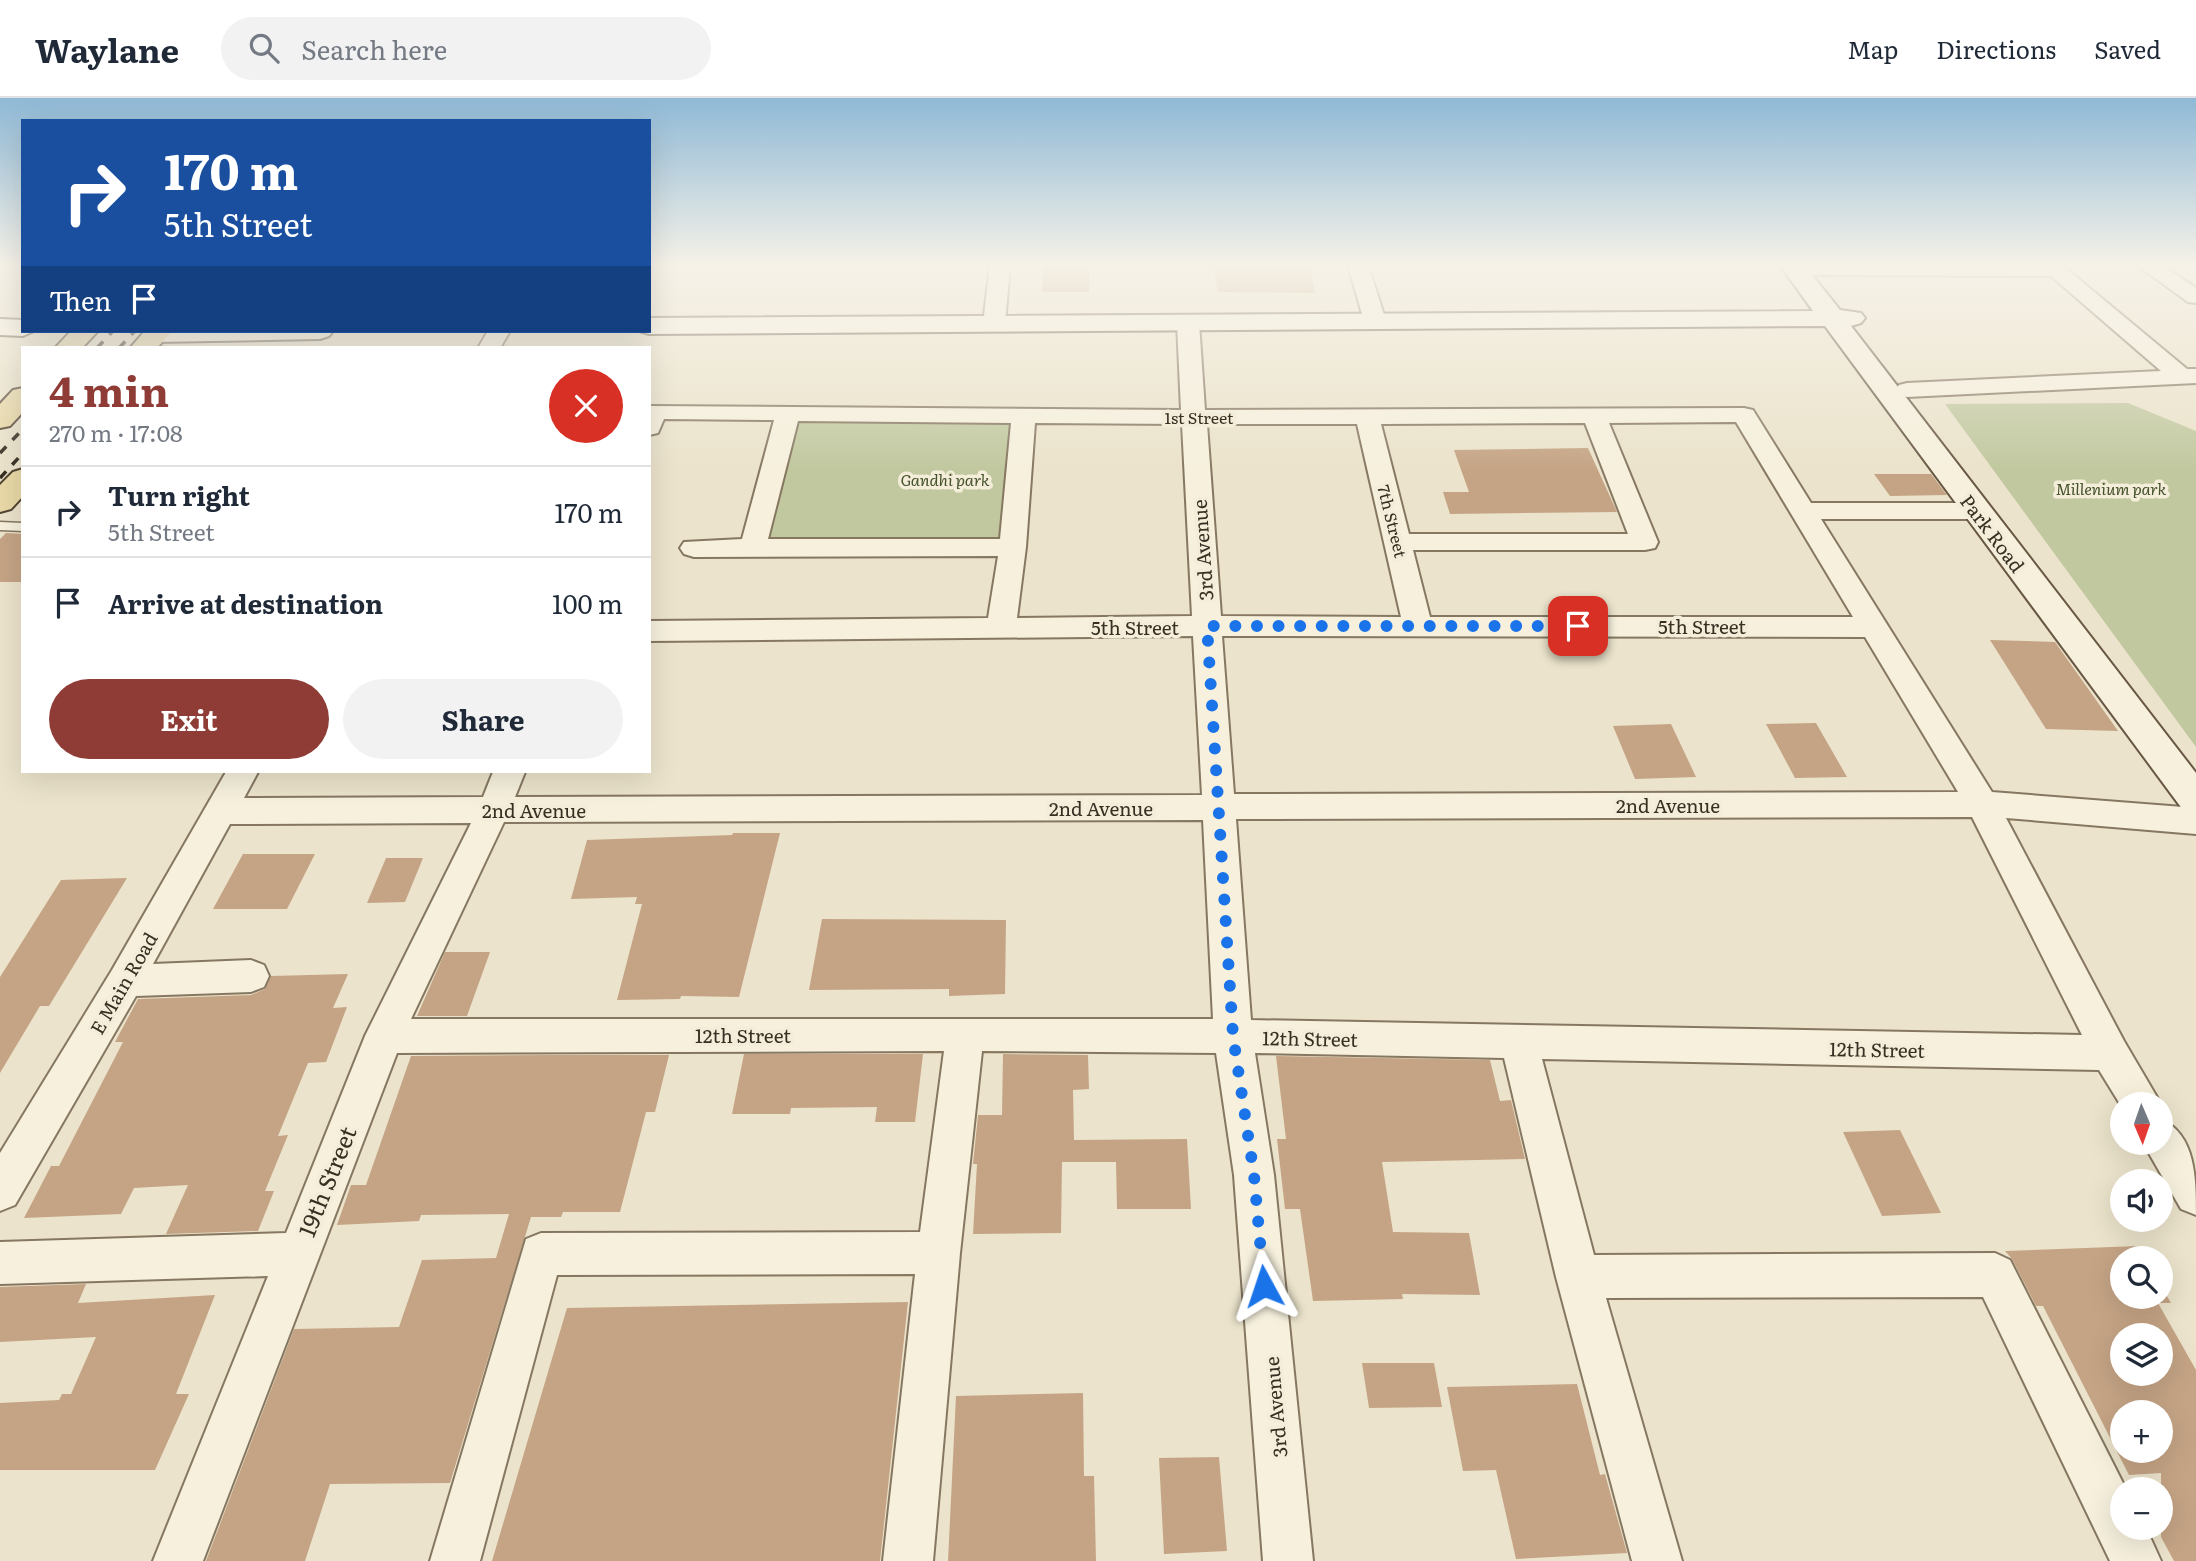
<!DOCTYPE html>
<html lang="en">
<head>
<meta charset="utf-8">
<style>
	body { margin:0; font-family:Literata,serif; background:#f2f2f3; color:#1f2937; height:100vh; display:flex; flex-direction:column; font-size:26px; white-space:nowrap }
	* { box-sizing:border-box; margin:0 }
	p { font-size:23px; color:#747a83 }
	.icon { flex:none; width:38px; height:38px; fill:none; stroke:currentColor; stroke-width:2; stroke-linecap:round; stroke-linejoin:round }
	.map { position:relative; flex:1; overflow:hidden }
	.details { position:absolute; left:21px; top:248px; width:630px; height:427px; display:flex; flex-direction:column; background:#fff; border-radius:0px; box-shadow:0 7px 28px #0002 }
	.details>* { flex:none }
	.banner { position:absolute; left:21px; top:21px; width:630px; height:214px; border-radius:0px; box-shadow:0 7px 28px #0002; background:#1a4fa0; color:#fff; overflow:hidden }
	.needle { width:46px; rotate:178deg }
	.controls { position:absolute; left:2110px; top:994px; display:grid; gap:14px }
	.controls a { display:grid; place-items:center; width:63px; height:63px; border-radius:50%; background:#fff; box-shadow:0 7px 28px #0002; font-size:35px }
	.pin { position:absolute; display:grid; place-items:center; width:60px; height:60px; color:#fff; margin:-30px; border-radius:14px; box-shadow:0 4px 10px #0006 }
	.me { position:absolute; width:77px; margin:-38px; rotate:355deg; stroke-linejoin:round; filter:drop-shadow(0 0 5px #0008) }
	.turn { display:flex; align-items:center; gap:24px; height:147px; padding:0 28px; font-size:32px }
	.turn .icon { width:91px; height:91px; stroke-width:2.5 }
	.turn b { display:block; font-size:49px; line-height:60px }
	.then { display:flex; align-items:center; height:66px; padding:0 28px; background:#0003; gap:14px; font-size:26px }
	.round { display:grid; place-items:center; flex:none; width:74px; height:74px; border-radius:37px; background:#f2f2f3 }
	.head { display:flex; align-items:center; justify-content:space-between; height:119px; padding:0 28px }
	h1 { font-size:42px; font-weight:700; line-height:52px; color:#8f3c37 }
	.primary-button { display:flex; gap:14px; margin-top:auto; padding:14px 28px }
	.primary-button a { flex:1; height:80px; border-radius:42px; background:#8f3c37; color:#fff; font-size:28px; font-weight:700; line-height:80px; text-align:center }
	.primary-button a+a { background:#f2f2f3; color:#1f2937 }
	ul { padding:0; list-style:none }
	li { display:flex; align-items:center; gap:21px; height:91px; padding:0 28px; border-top:2px solid #e0e1e3 }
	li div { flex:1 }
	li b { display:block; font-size:26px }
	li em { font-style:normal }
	header { display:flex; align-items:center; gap:42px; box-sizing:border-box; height:98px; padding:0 35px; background:#fff; border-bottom:2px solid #e0e1e3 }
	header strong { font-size:33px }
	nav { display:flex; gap:38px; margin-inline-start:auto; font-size:24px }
	.search { width:490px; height:63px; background:#f2f2f3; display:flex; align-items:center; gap:18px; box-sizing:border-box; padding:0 24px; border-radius:38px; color:#747a83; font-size:26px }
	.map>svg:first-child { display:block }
	.green { fill:#c1c89f }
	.building { fill:#c5a485; fill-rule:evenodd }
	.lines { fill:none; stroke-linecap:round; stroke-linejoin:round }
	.lane-casing { stroke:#867761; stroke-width:3 }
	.street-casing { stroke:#867761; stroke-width:4 }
	.secondary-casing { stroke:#685843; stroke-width:4 }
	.primary-casing { stroke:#544534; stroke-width:4 }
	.lane { fill:#f6f0dd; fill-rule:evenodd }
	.street { fill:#f6f0dd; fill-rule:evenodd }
	.secondary { fill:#f6f0dd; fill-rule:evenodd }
	.primary { fill:#e9d9a7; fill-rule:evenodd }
	.rail { stroke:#382e22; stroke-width:3.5; stroke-dasharray:9 9; stroke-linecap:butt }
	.route { stroke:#1a73e8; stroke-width:12; stroke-dasharray:0 21.6 }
	.labels { text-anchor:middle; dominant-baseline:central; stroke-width:7; stroke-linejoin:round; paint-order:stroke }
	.far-street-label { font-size:16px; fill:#382e22; stroke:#f3edda }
	.far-park-label { font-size:16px; font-style:italic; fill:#46522b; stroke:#f3edda }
	.street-label { font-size:19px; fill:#382e22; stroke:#f3edda }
	.near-street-label { font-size:23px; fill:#382e22; stroke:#f3edda }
</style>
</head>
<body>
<header>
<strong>Waylane</strong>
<div class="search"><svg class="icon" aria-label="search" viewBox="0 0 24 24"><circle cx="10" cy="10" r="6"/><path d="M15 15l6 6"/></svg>Search here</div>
<nav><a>Map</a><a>Directions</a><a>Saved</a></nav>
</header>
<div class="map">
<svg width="2196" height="1463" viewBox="0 0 2196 1463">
	<rect width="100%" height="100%" fill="#ebe3cb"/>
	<path class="green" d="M 1150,167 L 1211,167 L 1213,177 L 1150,178 Z
		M 2128,305 L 2196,333 L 2196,649 L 1945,306 Z
		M 799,320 L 1016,323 L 1007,441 L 766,440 Z"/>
	<path class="building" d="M 1044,167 L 1089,167 L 1089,194 L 1042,194 Z
		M 1213,167 L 1309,167 L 1315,195 L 1218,194 Z
		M 1588,350 L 1617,414 L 1450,416 L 1443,394 L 1469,394 L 1454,352 Z
		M 1874,376 L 1931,376 L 1947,397 L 1890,398 Z
		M 6,435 L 23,436 L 23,484 L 0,484 L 0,441 Z
		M 1990,542 L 2055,544 L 2118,633 L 2046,631 Z
		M 1816,625 L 1847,679 L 1795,680 L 1766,626 Z
		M 1671,626 L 1696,679 L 1635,681 L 1613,628 Z
		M 733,735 L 780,735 L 739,899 L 681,898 L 680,901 L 617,902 L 642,806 L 635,806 L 637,799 L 571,801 L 587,742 L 732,737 Z
		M 243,756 L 315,756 L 287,811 L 213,811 Z
		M 386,760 L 423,760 L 405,804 L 367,805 Z
		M 127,780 L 49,908 L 40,908 L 0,975 L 0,879 L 61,782 Z
		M 822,821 L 1006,822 L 1005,896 L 949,898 L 949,891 L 809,892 Z
		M 445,854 L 490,854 L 467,918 L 417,918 Z
		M 348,876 L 333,910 L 347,909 L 326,964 L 308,965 L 278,1038 L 288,1037 L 265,1093 L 274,1093 L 258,1133 L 166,1136 L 188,1087 L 134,1090 L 121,1116 L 24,1120 L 51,1068 L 59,1068 L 123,944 L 115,944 L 138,901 L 251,897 L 265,891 L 271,878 Z
		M 744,956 L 923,956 L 915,1024 L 875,1024 L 877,1009 L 791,1010 L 790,1016 L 732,1016 Z
		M 1003,956 L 1088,957 L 1089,991 L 1073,992 L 1074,1042 L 1187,1041 L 1191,1111 L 1117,1111 L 1116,1064 L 1062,1064 L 1061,1135 L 973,1136 L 977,1066 L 973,1066 L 978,1017 L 1002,1017 Z
		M 548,957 L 669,957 L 655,1014 L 646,1014 L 620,1114 L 563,1114 L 561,1119 L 531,1119 L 450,1385 L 330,1386 L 305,1463 L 206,1463 L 294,1231 L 399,1229 L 422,1162 L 496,1160 L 509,1116 L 421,1117 L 419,1123 L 337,1127 L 351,1087 L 366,1087 L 411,958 Z
		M 1276,958 L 1490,962 L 1500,1003 L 1511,1002 L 1525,1061 L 1382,1064 L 1393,1134 L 1469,1135 L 1480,1197 L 1402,1196 L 1403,1201 L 1313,1203 L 1300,1111 L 1285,1111 L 1277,1041 L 1286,1041 Z
		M 1900,1032 L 1941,1115 L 1882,1118 L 1843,1034 Z
		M 2138,1148 L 2145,1160 L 2123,1160 L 2123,1199 L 2161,1199 L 2161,1188 L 2171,1205 L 2158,1205 L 2196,1272 L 2196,1463 L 2174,1463 L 2161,1439 L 2161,1375 L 2129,1377 L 2043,1208 L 2036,1208 L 2012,1161 L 2005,1153 ZM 2123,1237 L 2161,1237 L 2161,1276 L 2123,1276 ZM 2123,1314 L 2161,1314 L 2161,1353 L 2123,1353 Z
		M 86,1186 L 78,1205 L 215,1197 L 176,1296 L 189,1296 L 155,1372 L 0,1372 L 0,1305 L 59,1302 L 62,1296 L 71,1296 L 96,1239 L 0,1244 L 0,1189 Z
		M 908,1204 L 880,1463 L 492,1463 L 567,1210 Z
		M 1362,1265 L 1434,1265 L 1442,1309 L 1369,1310 Z
		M 1577,1286 L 1600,1377 L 1605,1376 L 1627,1455 L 1516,1461 L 1496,1372 L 1463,1373 L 1447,1289 Z
		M 1083,1295 L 1084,1378 L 1094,1378 L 1096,1463 L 948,1463 L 956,1298 Z
		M 1219,1359 L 1227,1453 L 1164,1456 L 1159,1360 Z"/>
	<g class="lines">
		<g class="lane-casing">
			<path id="lane" d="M 0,424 L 23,425 L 23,433 L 0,432 Z"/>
		</g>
		<g class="street-casing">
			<path id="street" d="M 990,167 L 1010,167 L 1005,226 L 1002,231 L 986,231 L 983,226 Z
				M 1348,167 L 1368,167 L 1386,223 L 1383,228 L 1367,228 L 1364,223 Z
				M 1806,167 L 2063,168 L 2187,271 L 2196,271 L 2196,285 L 1907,299 L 1899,297 L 1895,292 L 1899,287 L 1907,285 L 2161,273 L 2051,178 L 1814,177 L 1807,175 L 1804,171 Z
				M 2137,167 L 2161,167 L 2196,190 L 2196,205 L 2188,204 Z
				M 1188,218 L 1196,220 L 1199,225 L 1205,312 L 1744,310 L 1753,312 L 1811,405 L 1975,405 L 1984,407 L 1988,413 L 1984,419 L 1975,421 L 1821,421 L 1992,694 L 2196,710 L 2196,736 L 2006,720 L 2124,943 L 2161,1006 L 2123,1006 L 2123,1011 L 2099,972 L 1542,961 L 1594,1157 L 1995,1155 L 2010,1162 L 2126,1391 L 2123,1391 L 2123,1430 L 2146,1430 L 2161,1463 L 2110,1463 L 1983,1199 L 1606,1200 L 1682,1463 L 1632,1463 L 1556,1179 L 1504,960 L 1255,955 L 1274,1077 L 1313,1463 L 1263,1463 L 1234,1077 L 1216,955 L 982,953 L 960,1155 L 933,1463 L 883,1463 L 915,1176 L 557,1177 L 480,1463 L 430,1463 L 526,1141 L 541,1135 L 920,1134 L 944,953 L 397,955 L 203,1463 L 153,1463 L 268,1178 L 0,1186 L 0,1144 L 286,1135 L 365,938 L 471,725 L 230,726 L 153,866 L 251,862 L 264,867 L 269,878 L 264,889 L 251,894 L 136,898 L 15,1107 L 0,1113 L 0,1055 L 112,872 L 226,674 L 258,674 L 244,700 L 483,699 L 493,674 L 525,674 L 515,699 L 1202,697 L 1193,538 L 649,543 L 649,523 L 988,520 L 998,458 L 694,459 L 684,456 L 680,450 L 684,444 L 742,441 L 774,322 L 664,321 L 658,335 L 649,337 L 649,308 L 1181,312 L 1177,225 L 1180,220 ZM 798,323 L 1011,325 L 1000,441 L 768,441 ZM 1736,324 L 1853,519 L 1430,519 L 1413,452 L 1645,452 L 1655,450 L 1658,444 L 1609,325 ZM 1035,325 L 1182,326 L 1192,518 L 1017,520 L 1026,449 ZM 1585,325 L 1628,436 L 1409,436 L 1381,326 ZM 1207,326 L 1357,326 L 1401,519 L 1221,518 ZM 1222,538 L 1865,539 L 1958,694 L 1234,696 ZM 1972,719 L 2082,937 L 1251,922 L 1236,721 ZM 1203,722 L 1213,921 L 411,921 L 504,724 Z
				M 488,233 L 510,233 L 500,250 L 478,250 Z
				M 2161,1021 C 2196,1037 2196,1081 2196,1117 L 2181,1111 L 2143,1045 L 2161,1045 Z"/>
		</g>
		<g class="secondary-casing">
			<path id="secondary" d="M 1780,167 L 1804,167 L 1840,212 L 1861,215 L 1865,220 L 1861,225 L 1851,228 L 2196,675 L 2196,716 L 2183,712 L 1825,228 L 649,236 L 639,233 L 649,233 L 649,220 L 1813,213 Z
				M 0,221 L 23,222 L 23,233 L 34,233 L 23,238 L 0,237 Z
				M 145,233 L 333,233 L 329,238 L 320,241 L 156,244 L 147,241 L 143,236 Z"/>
		</g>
		<g class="primary-casing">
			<path id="primary" d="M 71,233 L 98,233 L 82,250 L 55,250 Z
				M 145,233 L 172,233 L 157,250 L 130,250 Z
				M 23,290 L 23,314 L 10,328 L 0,330 L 0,306 L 13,292 Z
				M 23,371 L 23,398 L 11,411 L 0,414 L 0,387 L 13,374 Z"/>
		</g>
		<use href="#lane" class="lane"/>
		<use href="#street" class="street"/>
		<use href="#secondary" class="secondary"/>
		<use href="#primary" class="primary"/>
		<path class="rail" d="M 97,250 L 113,233
			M 119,250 L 135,233
			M 0,355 L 23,331
			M 0,380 L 23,355"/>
	</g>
	<linearGradient id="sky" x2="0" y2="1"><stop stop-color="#8fb9d6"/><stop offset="0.45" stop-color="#f6f2e8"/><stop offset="1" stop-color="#f6f2e8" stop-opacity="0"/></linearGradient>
	<rect width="2196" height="372" fill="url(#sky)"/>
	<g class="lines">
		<path class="route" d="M 1264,1188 L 1254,1077 L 1233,938 L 1207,528 L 1578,528"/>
	</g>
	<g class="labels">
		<g class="far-street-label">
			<text x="1199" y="319">1st Street</text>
			<text transform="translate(1393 423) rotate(76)">7th Street</text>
		</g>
		<g class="far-park-label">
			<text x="945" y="381">Gandhi park</text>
			<text x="2111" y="390">Millenium park</text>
		</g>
		<g class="street-label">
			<text transform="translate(1993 435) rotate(53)">Park Road</text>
			<text transform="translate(1202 452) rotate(-94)">3rd Avenue</text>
			<text x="1702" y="528">5th Street</text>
			<text x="1135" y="529">5th Street</text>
			<text x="1668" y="707">2nd Avenue</text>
			<text x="1101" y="710">2nd Avenue</text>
			<text x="534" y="712">2nd Avenue</text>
			<text transform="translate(123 885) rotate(-60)">E Main Road</text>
			<text x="743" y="937">12th Street</text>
			<text transform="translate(1310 940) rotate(1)">12th Street</text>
			<text transform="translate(1877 951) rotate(1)">12th Street</text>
			<text transform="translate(1275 1309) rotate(-95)">3rd Avenue</text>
		</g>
		<g class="near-street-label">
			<text transform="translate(326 1083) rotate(-68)">19th Street</text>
		</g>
	</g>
</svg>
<div class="controls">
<a><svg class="needle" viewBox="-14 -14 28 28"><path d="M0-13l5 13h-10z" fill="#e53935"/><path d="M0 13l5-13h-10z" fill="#747a83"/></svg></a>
<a><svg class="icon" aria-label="sound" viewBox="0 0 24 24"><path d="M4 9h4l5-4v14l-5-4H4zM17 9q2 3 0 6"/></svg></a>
<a><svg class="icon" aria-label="search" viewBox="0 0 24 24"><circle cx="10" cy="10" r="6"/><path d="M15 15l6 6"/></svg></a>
<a><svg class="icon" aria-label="layers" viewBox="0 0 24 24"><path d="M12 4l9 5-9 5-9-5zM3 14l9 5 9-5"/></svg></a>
<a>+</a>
<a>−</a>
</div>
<div class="pin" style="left:1578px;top:528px;background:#d93025"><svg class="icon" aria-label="arrive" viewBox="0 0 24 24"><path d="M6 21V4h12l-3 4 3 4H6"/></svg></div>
<svg class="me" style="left:1264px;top:1188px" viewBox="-20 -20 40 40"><path d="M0-17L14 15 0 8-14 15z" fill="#1a73e8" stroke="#fff" stroke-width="4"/></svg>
<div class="banner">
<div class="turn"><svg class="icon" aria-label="right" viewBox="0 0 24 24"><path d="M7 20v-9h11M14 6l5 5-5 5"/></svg><div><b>170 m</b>5th Street</div></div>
<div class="then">Then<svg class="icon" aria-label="arrive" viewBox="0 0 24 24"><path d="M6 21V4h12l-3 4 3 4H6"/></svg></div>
</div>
<section class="details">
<div class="head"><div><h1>4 min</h1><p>270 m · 17:08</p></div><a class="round" style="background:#d93025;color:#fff"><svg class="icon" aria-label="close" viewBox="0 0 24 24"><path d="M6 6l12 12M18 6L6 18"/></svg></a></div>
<ul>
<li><svg class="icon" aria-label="right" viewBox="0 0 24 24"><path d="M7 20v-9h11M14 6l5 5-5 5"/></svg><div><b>Turn right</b><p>5th Street</p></div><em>170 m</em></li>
<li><svg class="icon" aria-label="arrive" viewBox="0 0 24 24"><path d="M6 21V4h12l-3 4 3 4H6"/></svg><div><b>Arrive at destination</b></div><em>100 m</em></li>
</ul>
<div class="primary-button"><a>Exit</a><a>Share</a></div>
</section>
</div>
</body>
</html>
